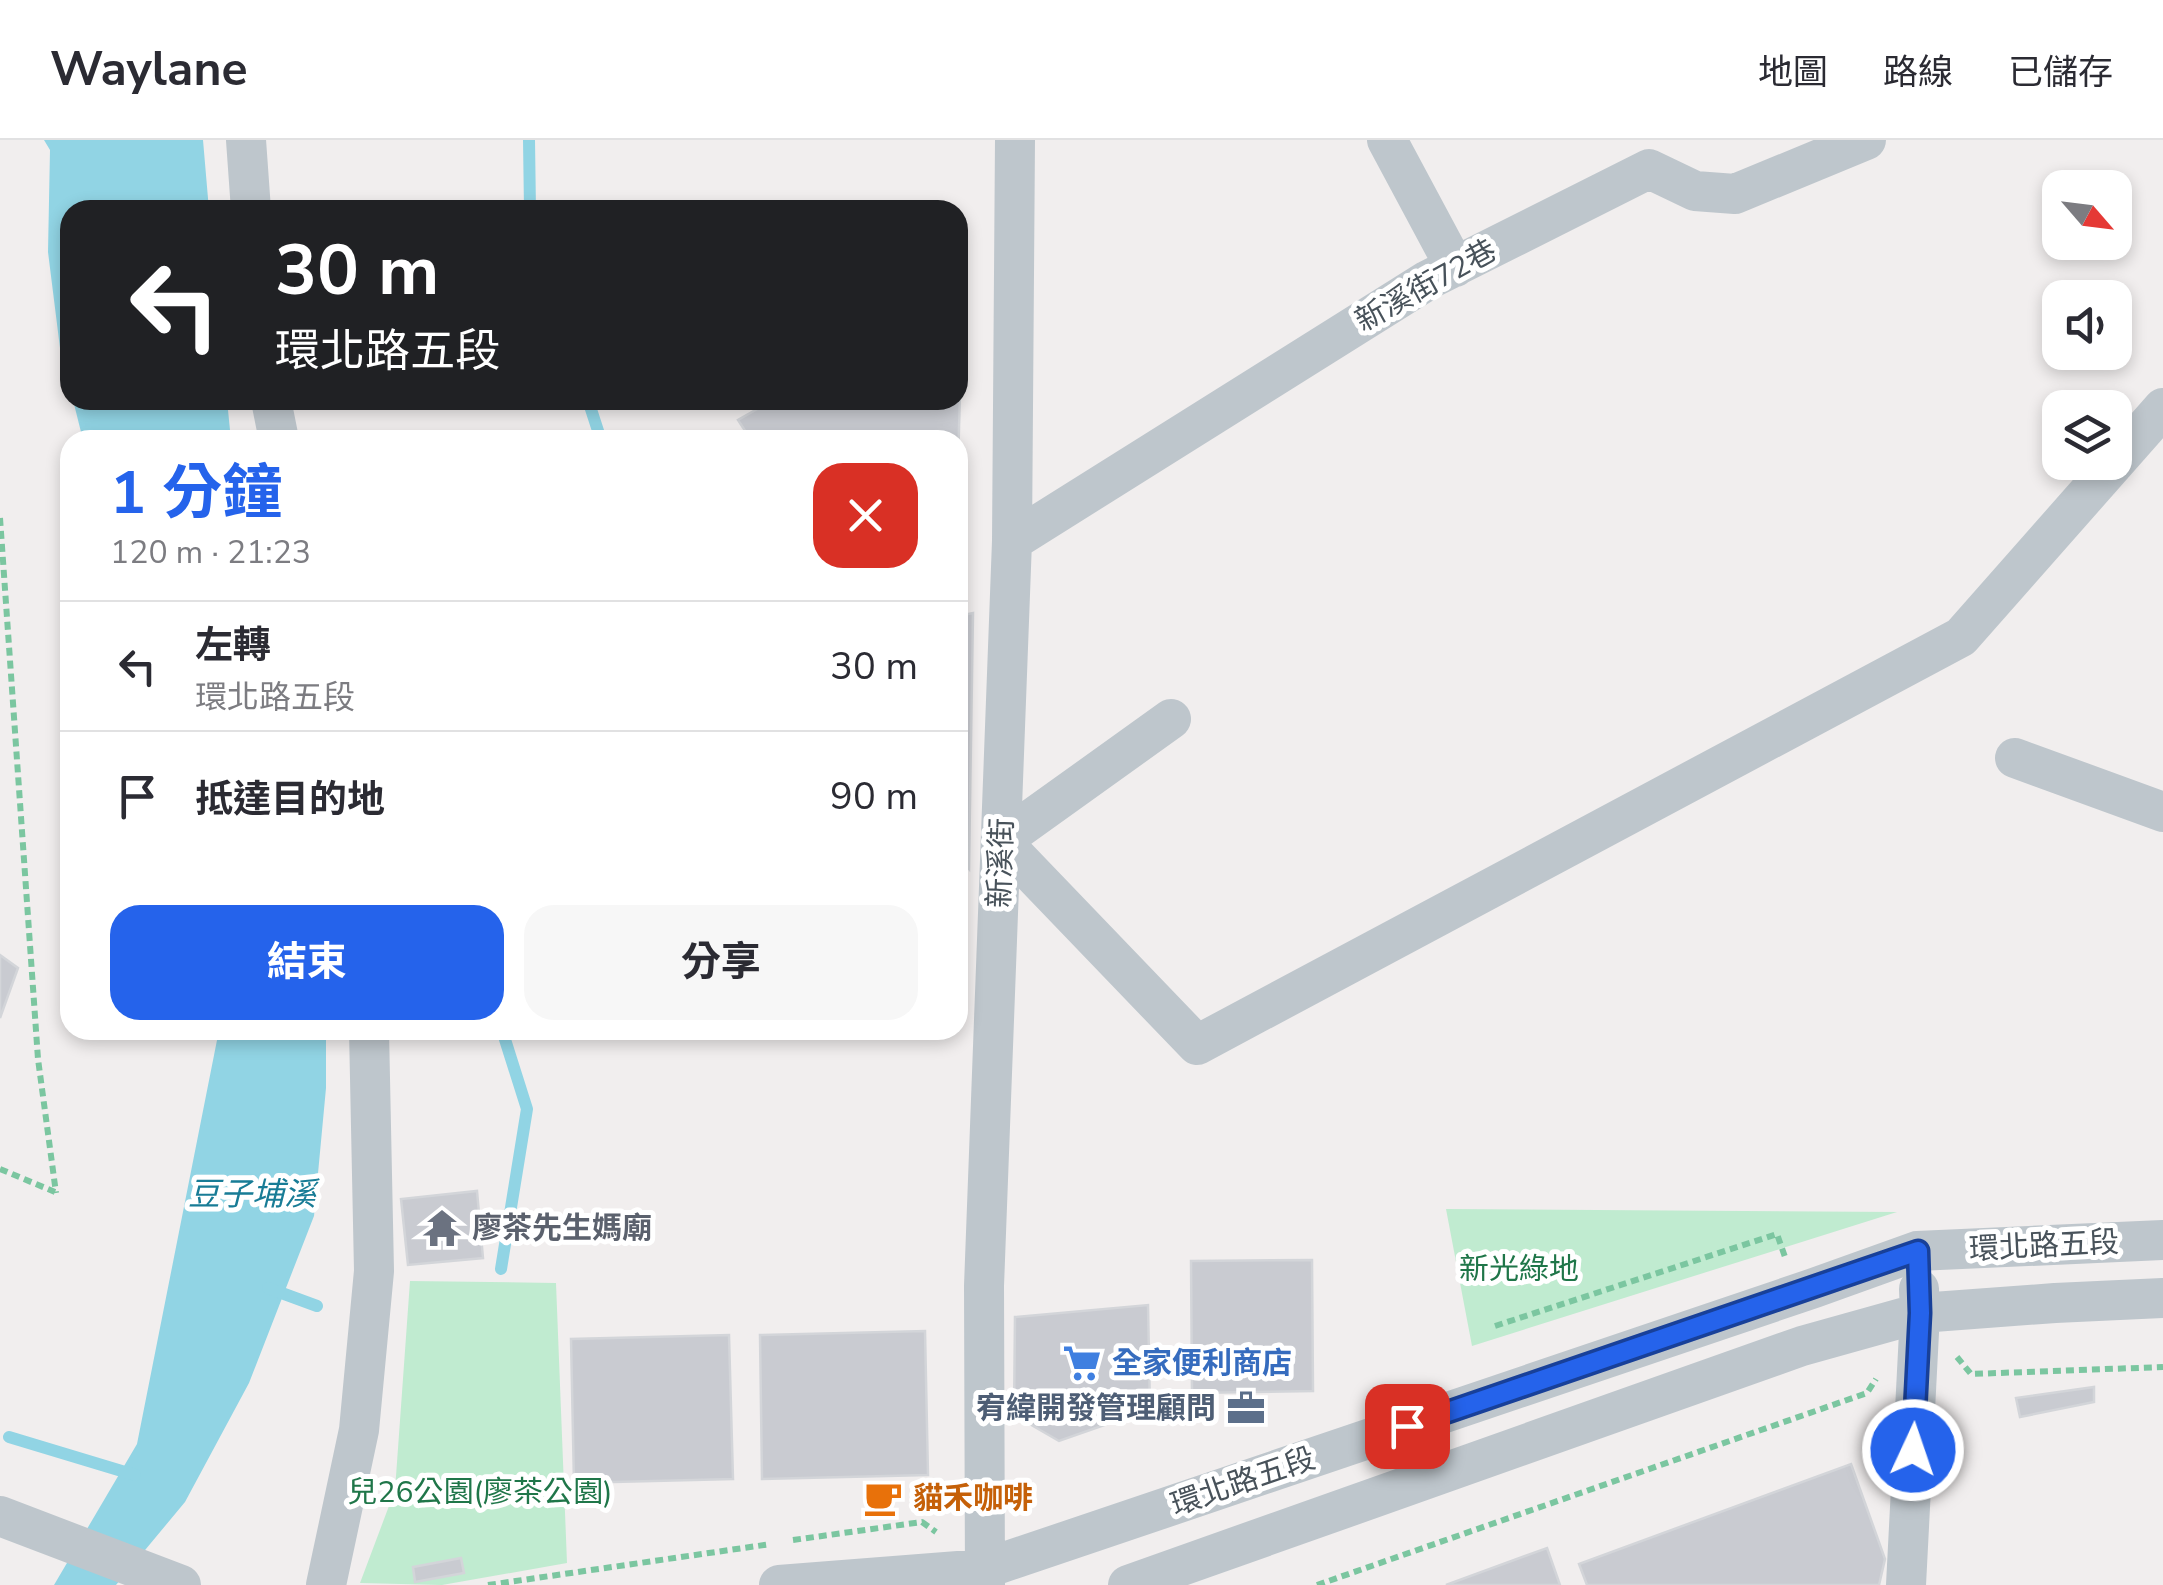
<!DOCTYPE html>
<html lang="zh-TW">
<head>
<meta charset="utf-8">
<style>
	body { margin:0; font-family:"Nunito Sans","Noto Sans TC",sans-serif; background:#f7f7f7; color:#2b2b33; height:100vh; display:flex; flex-direction:column; font-size:38px; white-space:nowrap }
	* { box-sizing:border-box; margin:0 }
	p { font-size:32px; color:#7c7c81 }
	.icon { flex:none; width:55px; height:55px; fill:none; stroke:currentColor; stroke-width:2; stroke-linecap:round; stroke-linejoin:round }
	.map { position:relative; flex:1; overflow:hidden }
	.sheet { position:absolute; left:60px; top:290px; width:908px; height:610px; display:flex; flex-direction:column; background:#fff; border-radius:30px; box-shadow:0 5px 15px #0003 }
	.sheet>* { flex:none }
	.banner { position:absolute; left:60px; top:60px; width:908px; height:210px; border-radius:30px; box-shadow:0 5px 15px #0003; background:#202124; color:#fff; overflow:hidden }
	.needle { width:65px; rotate:118deg }
	.controls { position:absolute; left:2042px; top:30px; display:grid; gap:20px }
	.controls a { display:grid; place-items:center; width:90px; height:90px; border-radius:20px; background:#fff; box-shadow:0 5px 15px #0003; font-size:50px }
	.pin { position:absolute; display:grid; place-items:center; width:85px; height:85px; color:#fff; margin:-42px; border-radius:20px; box-shadow:0 5px 15px #0006 }
	.me { position:absolute; width:110px; margin:-55px; rotate:3deg; stroke-linejoin:round; filter:drop-shadow(0 0 8px #0008) }
	.turn { display:flex; align-items:center; gap:35px; height:210px; padding:0 50px; font-size:45px }
	.turn .icon { width:130px; height:130px; stroke-width:2.5 }
	.turn b { display:block; font-size:70px; line-height:85px }
	.round { display:grid; place-items:center; flex:none; width:105px; height:105px; border-radius:30px; background:#f7f7f7 }
	.overview { display:flex; align-items:center; justify-content:space-between; height:170px; padding:0 50px }
	h1 { font-size:60px; font-weight:700; line-height:75px; color:#2563eb }
	.action { display:flex; gap:20px; margin-top:auto; padding:20px 50px }
	.action a { flex:1; height:115px; border-radius:30px; background:#2563eb; color:#fff; font-size:40px; font-weight:700; line-height:115px; text-align:center }
	.action a+a { background:#f7f7f7; color:#2b2b33 }
	ul { padding:0; list-style:none }
	li { display:flex; align-items:center; gap:30px; height:130px; padding:0 50px; border-top:2px solid #e1e1e2 }
	li div { flex:1 }
	li b { display:block; font-size:38px }
	li em { font-style:normal }
	header { display:flex; align-items:center; gap:60px; box-sizing:border-box; height:140px; padding:0 50px; background:#fff; border-bottom:2px solid #e1e1e2 }
	header strong { font-size:48px }
	nav { display:flex; gap:55px; margin-inline-start:auto; font-size:35px }
	.map>svg:first-child { display:block }
	.green { fill:#c0ebd0 }
	.water { fill:#91d4e4 }
	.lines { fill:none; stroke-linecap:round; stroke-linejoin:round }
	.stream { stroke:#91d4e4; stroke-width:12 }
	.building { fill:#c9cbd1; stroke:#d3d5d9; stroke-width:2.5 }
	.path { stroke:#7bc6a0; stroke-width:6; stroke-dasharray:8 5; stroke-linecap:butt }
	.minor { stroke:#bec6cc; stroke-width:40 }
	.route-casing { stroke:#184099; stroke-width:25 }
	.route { stroke:#2563eb; stroke-width:18 }
	.labels { text-anchor:middle; dominant-baseline:central; stroke-width:10; stroke-linejoin:round; paint-order:stroke }
	.street-label { font-size:30px; fill:#48525a; stroke:#fff }
	.worship-label { font-size:30px; font-weight:bold; fill:#5b616d; stroke:#fff; text-anchor:start }
	.park-label { font-size:30px; fill:#1f7649; stroke:#fff }
	.shop-label { font-size:30px; font-weight:bold; fill:#366cbe; stroke:#fff; text-anchor:start }
	.service-label { font-size:30px; font-weight:bold; fill:#4e5e75; stroke:#fff; text-anchor:end }
	.food-label { font-size:30px; font-weight:bold; fill:#c56008; stroke:#fff; text-anchor:start }
	.water-label { font-size:32px; font-style:italic; fill:#187c96; stroke:#fff }
</style>
</head>
<body>
<header>
<strong>Waylane</strong>
<nav><a>地圖</a><a>路線</a><a>已儲存</a></nav>
</header>
<div class="map">
<svg width="2163" height="1445" viewBox="0 0 2163 1445">
	<rect width="100%" height="100%" fill="#f1eeee"/>
	<path class="green" d="M 1446,1069 L 1897,1072 L 1472,1206 Z
		M 410,1141 L 556,1143 L 567,1423 L 442,1445 L 360,1443 L 395,1350 Z"/>
	<path class="water" d="M 44,0 L 203,0 L 209,70 L 70,70 L 70,249 L 61,216 L 48,112 L 50,10 Z
		M 73,260 L 227,260 L 231,300 L 83,300 Z
		M 219,890 L 326,890 L 326,948 L 314,1076 L 249,1243 L 185,1362 L 116,1445 L 54,1445 L 137,1304 Z"/>
	<g class="lines">
		<path class="stream" d="M 529,0 L 530,70
			M 588,260 L 601,300
			M 501,1129 L 527,969 L 502,890
			M 268,1148 L 317,1166
			M 9,1297 L 135,1335"/>
	</g>
	<path class="building" d="M 963,151 L 958,323 L 958,300 L 751,300 L 738,280 L 773,260 L 958,260 L 958,155 Z
		M 973,473 L 969,729 L 958,716 L 958,476 Z
		M 0,815 L 18,828 L 0,878 Z
		M 477,1051 L 483,1118 L 408,1125 L 401,1059 Z
		M 1312,1120 L 1313,1251 L 1192,1253 L 1191,1121 Z
		M 1148,1165 L 1150,1269 L 1059,1301 L 1014,1275 L 1015,1177 Z
		M 925,1191 L 928,1335 L 762,1339 L 760,1195 Z
		M 729,1195 L 733,1339 L 574,1343 L 571,1199 Z
		M 2094,1247 L 2094,1262 L 2020,1277 L 2016,1258 Z
		M 1851,1324 L 1885,1419 L 1879,1445 L 1587,1445 L 1579,1424 Z
		M 1547,1408 L 1560,1445 L 1446,1445 Z
		M 461,1418 L 464,1433 L 415,1442 L 413,1427 Z"/>
	<g class="lines">
		<path class="path" d="M 0,378 L 38,919 L 56,1053
			M 0,1029 L 55,1052
			M 1495,1186 L 1777,1094 L 1785,1117
			M 1957,1217 L 1971,1234 L 2163,1227
			M 793,1400 L 922,1382 L 936,1392
			M 488,1445 L 771,1404
			M 1317,1445 L 1867,1253 L 1876,1239"/>
		<path class="minor" d="M 246,0 L 251,70
			M 1387,0 L 1455,127
			M 271,260 L 279,300
			M 1012,401 L 1428,140 L 1649,29 L 1695,51 L 1735,54 L 1866,0
			M 1171,579 L 1001,701 L 1197,905 L 1961,497 L 2163,268
			M 2015,618 L 2163,672
			M 0,1376 L 181,1445
			M 326,1445 L 359,1290 L 374,1131 L 369,890
			M 779,1445 L 984,1429 L 1814,1148 L 1917,1111 L 2163,1100
			M 985,1445 L 984,1146 L 1012,401 L 1015,0
			M 1128,1445 L 1802,1206 L 1920,1173 L 2055,1163 L 2163,1158
			M 1906,1445 L 1920,1173 L 1919,1149"/>
	</g>
	<g class="lines">
		<g class="route-casing">
			<path id="route" d="M 1407,1286 L 1918,1111 L 1920,1173 L 1913,1310"/>
		</g>
		<use href="#route" class="route"/>
	</g>
	<defs>
		<g id="temple-bare" transform="scale(3)"><path d="M0-6L5-2H3V0L6.5 2.5H4V6H1.5V3h-3V6H-4V2.5H-6.5L-3 0V-2H-5Z" fill="#6b7280" stroke="#fff" stroke-width="2.5" paint-order="stroke"/></g>
		<g id="supermarket-bare" transform="scale(3)"><path d="M-6-5.5h2.5l.6 2H6L4.5 2H-2.5L-4.4-4H-6ZM-1.5 3.2a1.3 1.3 0 1 0 .1 0ZM3 3.2a1.3 1.3 0 1 0 .1 0Z" fill="#3f7fe0" stroke="#fff" stroke-width="2.5" paint-order="stroke"/></g>
		<g id="office-bare" transform="scale(3)"><path d="M-6-3h4V-5.5h4V-3h4V5H-6ZM-1-4.5V-3h2v-1.5ZM-6 0V1H6V0Z" fill="#5c6f8a" stroke="#fff" stroke-width="2.5" paint-order="stroke"/></g>
		<g id="cafe-bare" transform="scale(3)"><path d="M-5.5-4.5H6V0H3Q3 3.5 0 3.5H-2.5Q-5.5 3.5-5.5 0ZM3-3.2v2h1.7v-2ZM-6 4.5H4V6H-6Z" fill="#e8710a" stroke="#fff" stroke-width="2.5" paint-order="stroke"/></g>
	</defs>
	<g fill-rule="evenodd">
		<use href="#temple-bare" x="442" y="1088"/>
		<use href="#supermarket-bare" x="1082" y="1223"/>
		<use href="#office-bare" x="1246" y="1268"/>
		<use href="#cafe-bare" x="883" y="1358"/>
	</g>
	<g class="labels">
		<g class="street-label">
			<text transform="translate(1426 146) rotate(-29)">新溪街72巷</text>
			<text transform="translate(1001 723) rotate(-88)">新溪街</text>
			<text transform="translate(2044 1106) rotate(-3)">環北路五段</text>
			<text transform="translate(1243 1342) rotate(-19)">環北路五段</text>
		</g>
		<g class="worship-label">
			<text x="472" y="1088">廖茶先生媽廟</text>
		</g>
		<g class="park-label">
			<text x="1519" y="1129">新光綠地</text>
			<text x="480" y="1352">兒26公園(廖茶公園)</text>
		</g>
		<g class="shop-label">
			<text x="1112" y="1223">全家便利商店</text>
		</g>
		<g class="service-label">
			<text x="1216" y="1268">宥緯開發管理顧問</text>
		</g>
		<g class="food-label">
			<text x="913" y="1358">貓禾咖啡</text>
		</g>
		<g class="water-label">
			<text x="252" y="1054">豆子埔溪</text>
		</g>
	</g>
</svg>
<div class="controls">
<a><svg class="needle" viewBox="-14 -14 28 28"><path d="M0-13l5 13h-10z" fill="#e53935"/><path d="M0 13l5-13h-10z" fill="#7c7c81"/></svg></a>
<a><svg class="icon" aria-label="sound" viewBox="0 0 24 24"><path d="M4 9h4l5-4v14l-5-4H4zM17 9q2 3 0 6"/></svg></a>
<a><svg class="icon" aria-label="layers" viewBox="0 0 24 24"><path d="M12 4l9 5-9 5-9-5zM3 14l9 5 9-5"/></svg></a>
</div>
<div class="pin" style="left:1407px;top:1286px;background:#d93025"><svg class="icon" aria-label="arrive" viewBox="0 0 24 24"><path d="M6 21V4h12l-3 4 3 4H6"/></svg></div>
<svg class="me" style="left:1913px;top:1310px" viewBox="-20 -20 40 40"><circle r="17" fill="#2563eb" stroke="#fff" stroke-width="3"/><path d="M0-11L8 9 0 5-8 9z" fill="#fff"/></svg>
<div class="banner">
<div class="turn"><svg class="icon" aria-label="left" viewBox="0 0 24 24"><path d="M17 20v-9H6M10 6l-5 5 5 5"/></svg><div><b>30 m</b>環北路五段</div></div>
</div>
<section class="sheet">
<div class="overview"><div><h1>1 分鐘</h1><p>120 m · 21:23</p></div><a class="round" style="background:#d93025;color:#fff"><svg class="icon" aria-label="close" viewBox="0 0 24 24"><path d="M6 6l12 12M18 6L6 18"/></svg></a></div>
<ul>
<li><svg class="icon" aria-label="left" viewBox="0 0 24 24"><path d="M17 20v-9H6M10 6l-5 5 5 5"/></svg><div><b>左轉</b><p>環北路五段</p></div><em>30 m</em></li>
<li><svg class="icon" aria-label="arrive" viewBox="0 0 24 24"><path d="M6 21V4h12l-3 4 3 4H6"/></svg><div><b>抵達目的地</b></div><em>90 m</em></li>
</ul>
<div class="action"><a>結束</a><a>分享</a></div>
</section>
</div>
</body>
</html>
